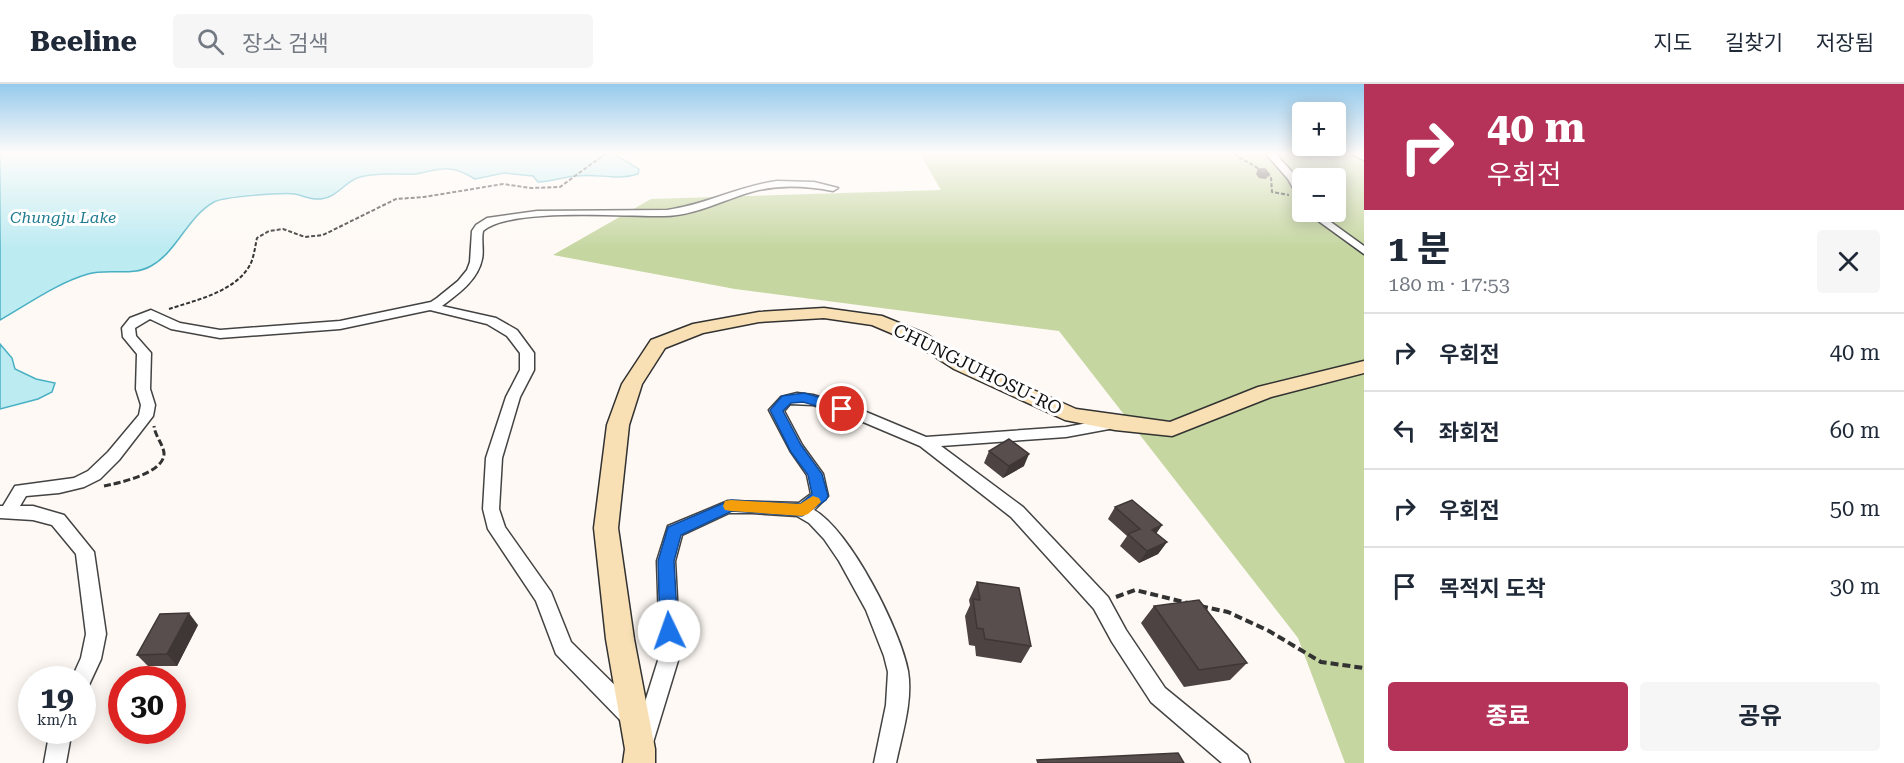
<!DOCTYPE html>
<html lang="ko">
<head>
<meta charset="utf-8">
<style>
	body { margin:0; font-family:"Roboto Serif","Noto Sans KR",serif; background:#f6f6f7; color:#1f2937; height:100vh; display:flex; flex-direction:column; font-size:22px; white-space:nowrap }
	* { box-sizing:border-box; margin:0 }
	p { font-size:20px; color:#747a83 }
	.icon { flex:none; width:33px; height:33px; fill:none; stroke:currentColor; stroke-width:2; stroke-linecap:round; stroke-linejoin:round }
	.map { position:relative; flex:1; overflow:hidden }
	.details { display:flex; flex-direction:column; background:#fff; width:540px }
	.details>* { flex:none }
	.hud { background:#b53259; color:#fff; overflow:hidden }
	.buttons { position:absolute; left:1292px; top:18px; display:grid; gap:12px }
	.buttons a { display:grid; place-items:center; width:54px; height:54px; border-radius:6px; background:#fff; box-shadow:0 3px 15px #0003; font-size:30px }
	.speed { position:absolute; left:18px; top:582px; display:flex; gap:12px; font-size:30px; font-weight:700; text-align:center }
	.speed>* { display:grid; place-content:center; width:78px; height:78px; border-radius:50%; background:#fff; box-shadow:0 3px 15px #0003; line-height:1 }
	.speed small { font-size:15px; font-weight:400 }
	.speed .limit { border:9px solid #d22; background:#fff; color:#111 }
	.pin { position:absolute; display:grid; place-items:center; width:51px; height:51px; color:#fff; margin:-26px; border:3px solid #fff; border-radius:50%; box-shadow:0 2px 6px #0007 }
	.me { position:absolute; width:66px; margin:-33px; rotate:357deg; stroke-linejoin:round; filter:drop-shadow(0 0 4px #0008) }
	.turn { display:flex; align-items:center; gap:21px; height:126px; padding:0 24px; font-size:27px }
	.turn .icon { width:78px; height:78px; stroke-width:2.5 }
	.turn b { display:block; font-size:42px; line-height:51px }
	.round { display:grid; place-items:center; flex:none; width:63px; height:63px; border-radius:6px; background:#f6f6f7 }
	.head { display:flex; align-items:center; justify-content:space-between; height:102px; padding:0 24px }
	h1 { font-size:36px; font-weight:700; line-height:45px }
	.primary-button { display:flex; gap:12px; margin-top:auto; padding:12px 24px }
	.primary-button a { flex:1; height:69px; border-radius:6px; background:#b53259; color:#fff; font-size:24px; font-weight:700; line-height:69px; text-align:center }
	.primary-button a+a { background:#f6f6f7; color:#1f2937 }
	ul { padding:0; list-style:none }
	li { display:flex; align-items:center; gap:18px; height:78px; padding:0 24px; border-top:2px solid #e0e1e3 }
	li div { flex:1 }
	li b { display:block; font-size:22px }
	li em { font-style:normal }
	header { display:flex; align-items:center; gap:36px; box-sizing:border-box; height:84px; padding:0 30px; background:#fff; border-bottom:2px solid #e0e1e3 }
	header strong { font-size:28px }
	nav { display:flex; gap:33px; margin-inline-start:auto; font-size:21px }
	.search { width:420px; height:54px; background:#f6f6f7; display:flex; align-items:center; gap:15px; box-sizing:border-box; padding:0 21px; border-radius:6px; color:#747a83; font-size:22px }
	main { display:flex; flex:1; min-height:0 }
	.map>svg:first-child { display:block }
	.forest { fill:#c5d6a0; fill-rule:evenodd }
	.water { fill:#bcebf2; stroke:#49b0c3; stroke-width:1.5 }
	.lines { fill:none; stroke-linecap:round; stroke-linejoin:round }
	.street-casing { stroke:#434343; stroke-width:3 }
	.secondary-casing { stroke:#323232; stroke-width:3 }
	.path-far2 { stroke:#323232; stroke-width:2; stroke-dasharray:4 2; stroke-linecap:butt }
	.path-far1 { stroke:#323232; stroke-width:3; stroke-dasharray:7 3; stroke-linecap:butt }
	.path { stroke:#323232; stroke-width:4; stroke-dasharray:8 4; stroke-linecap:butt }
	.street { fill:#fff; fill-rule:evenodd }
	.secondary { fill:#f8e0b4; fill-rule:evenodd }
	.wall { fill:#4c4342 }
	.shaded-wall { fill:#3e3736 }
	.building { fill:#584e4d; stroke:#3e3736; stroke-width:1.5 }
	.route { fill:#1a73e8; stroke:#114b97; stroke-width:1.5 }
	.slow { fill:#f59e0b }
	.labels { text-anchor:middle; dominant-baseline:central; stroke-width:6; stroke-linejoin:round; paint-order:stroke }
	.far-water-label { font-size:16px; font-style:italic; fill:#217c91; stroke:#fff }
	.street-label { font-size:18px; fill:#101010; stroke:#fff }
</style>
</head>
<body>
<header>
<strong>Beeline</strong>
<div class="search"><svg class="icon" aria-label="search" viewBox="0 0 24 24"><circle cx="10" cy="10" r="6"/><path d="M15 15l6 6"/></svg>장소 검색</div>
<nav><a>지도</a><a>길찾기</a><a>저장됨</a></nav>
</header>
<main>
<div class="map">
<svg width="1364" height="679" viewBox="0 0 1364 679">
	<rect width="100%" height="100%" fill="#fef9f4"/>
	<path class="forest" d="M 920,70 L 1364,70 L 1364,679 L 1345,679 L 1298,554 L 1059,247 L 735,205 L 553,171 L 651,115 L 941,106 ZM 1302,94 L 1335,94 L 1335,128 L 1302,128 Z"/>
	<path class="water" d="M 0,70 L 614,70 L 639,85 L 638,90 C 618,97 596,89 576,92 C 562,93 551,98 538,98 L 533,92 L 504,89 L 475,95 C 467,90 460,86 450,85 C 438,83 427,89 415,90 C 397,91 378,88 360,93 C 345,97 338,113 321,115 C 311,116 304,112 295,110 C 284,108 222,113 214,118 C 187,133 177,168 151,182 C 132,193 109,184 88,190 C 57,199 28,220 0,236 Z
		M 0,260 L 12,274 L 15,285 L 36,295 L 55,299 L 52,308 L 38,315 L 0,325 Z"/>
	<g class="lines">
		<g class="street-casing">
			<path id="street" d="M 1266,70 L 1276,70 C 1288,84 1302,95 1302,114 L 1298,113 L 1288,95 Z
				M 1351,70 L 1364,70 L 1364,76 Z
				M 777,97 L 814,98 L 838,104 L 833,107 C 806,102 779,100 751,108 C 723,116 694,132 664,132 C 625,133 510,123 483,147 C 481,156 484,166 482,175 C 478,196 458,210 442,222 L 496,234 L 517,246 L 534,269 L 534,286 L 520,313 L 502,374 L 499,425 L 505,443 L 551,508 L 571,558 L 638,624 L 641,631 L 660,570 L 657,477 L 668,442 L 728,417 L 799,419 L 811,410 L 807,391 L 791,368 L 769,326 L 781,313 L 797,309 L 813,311 L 859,325 L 926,353 L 1066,343 L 1115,334 L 1120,335 L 1122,339 L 1120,343 L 1066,353 L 941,362 L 1023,423 L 1108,513 L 1126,546 L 1165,604 L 1247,671 L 1250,679 L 1222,679 L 1151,618 L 1112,558 L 1094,525 L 1011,433 L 920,362 L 849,332 L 813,321 L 790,320 L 784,327 L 802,361 L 823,390 L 828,412 L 814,426 C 850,446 901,547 908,587 C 913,617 902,650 896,679 L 874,679 L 886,621 L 888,588 L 884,572 L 866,526 L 839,477 L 824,455 L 809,439 L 797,432 L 752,429 L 729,429 L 682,451 L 675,477 L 680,570 L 652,662 L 644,665 L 636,662 L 633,654 L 640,633 L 638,638 L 630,641 L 622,638 L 556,570 L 536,517 L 488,445 L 483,425 L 486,374 L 506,313 L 520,286 L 520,269 L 507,252 L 487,240 L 430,226 L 340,245 L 220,254 L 171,245 L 150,235 L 135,244 L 136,252 L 151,269 L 150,305 L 155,321 L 153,332 L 119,376 L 100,395 L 84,403 L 59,409 L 26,412 L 20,422 L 33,422 L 64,431 L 94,468 L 106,550 L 101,575 L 88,603 L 82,605 L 82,596 L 71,596 L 81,574 L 86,550 L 76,470 L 52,441 L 33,436 L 0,434 L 0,422 L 3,422 L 15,402 L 74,394 L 88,387 L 108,368 L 139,331 L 141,321 L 136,305 L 137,270 L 123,253 L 122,244 L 130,234 L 151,226 L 180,239 L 220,246 L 340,237 L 431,218 L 437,214 L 458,197 L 467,186 L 470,178 L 472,147 L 476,141 L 487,134 L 537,127 L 667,126 C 705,121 739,102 777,97 Z
				M 1306,128 L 1317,128 L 1364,162 L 1364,170 Z
				M 50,646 L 72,646 L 66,679 L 44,679 Z"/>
		</g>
		<g class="secondary-casing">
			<path id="secondary" d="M 824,224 L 882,232 L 926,250 L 968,277 L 1076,325 L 1170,338 L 1258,303 L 1364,277 L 1364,289 L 1271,313 L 1172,352 L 1115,346 L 1065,336 L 954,285 L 912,258 L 872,241 L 824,234 L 759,238 L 703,249 L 665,264 L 642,300 L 629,341 L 618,444 L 634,555 L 655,665 L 655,679 L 623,679 L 625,665 L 606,555 L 594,444 L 607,341 L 622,300 L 651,256 L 693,240 L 759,228 Z"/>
		</g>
		<path class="path-far2" d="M 1234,70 L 1261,86
			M 1266,90 L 1271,93 L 1272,108 L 1289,111
			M 169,225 C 196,216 235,208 250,181 C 254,173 255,163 257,154 L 269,147 L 283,145 L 305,153 L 323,151 L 396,115 L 424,113 L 503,100 L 531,104 L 560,103 L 605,70"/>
		<path class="path-far1" d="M 104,402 C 119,399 165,389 164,369 C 163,360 155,352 154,342"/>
		<path class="path" d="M 1116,513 L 1135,506 L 1188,519
			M 1200,522 L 1228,528 L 1269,547 L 1321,578 L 1364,584"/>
		<use href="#street" class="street"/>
		<use href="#secondary" class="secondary"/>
	</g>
	<path class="wall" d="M 1258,85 L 1269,90 L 1266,95 L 1259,94 L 1256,90 Z
		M 989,367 L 1024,382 L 1003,394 L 984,379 Z
		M 1115,423 L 1162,441 L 1156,449 L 1167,458 L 1158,470 L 1139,479 L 1120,462 L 1127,452 L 1108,435 Z
		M 977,498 L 1031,562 L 1021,579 L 976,572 L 975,562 L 969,561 L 965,532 L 970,521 L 969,516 Z
		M 1154,522 L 1247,579 L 1230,596 L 1184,603 L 1141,539 Z
		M 198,541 L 177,582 L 148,582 L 137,571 Z"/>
	<path class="shaded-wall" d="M 1029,370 L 1024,382 L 1003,394 L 1009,382 Z
		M 1162,441 L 1154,453 L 1152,446 Z
		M 1167,458 L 1158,470 L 1139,479 L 1147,467 Z
		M 189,529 L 198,541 L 177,582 L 167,570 Z"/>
	<path class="building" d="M 1258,85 L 1265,85 L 1269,90 L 1262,89 Z
		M 1009,355 L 1029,370 L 1009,382 L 989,367 Z
		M 1132,416 L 1162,441 L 1152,446 L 1167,458 L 1147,467 L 1128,450 L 1140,445 L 1115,423 Z
		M 977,498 L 1019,504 L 1031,562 L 985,555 L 983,545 L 977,544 L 973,515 L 980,516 Z
		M 1199,516 L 1247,579 L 1199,586 L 1154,522 Z
		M 189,529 L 167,570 L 137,571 L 160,530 Z
		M 1178,669 L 1184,679 L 1038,679 L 1037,676 Z"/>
	<linearGradient id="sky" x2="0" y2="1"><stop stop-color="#96caec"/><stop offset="0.42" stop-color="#fffcfa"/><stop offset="1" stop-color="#fffcfa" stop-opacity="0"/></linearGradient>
	<rect width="1364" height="165" fill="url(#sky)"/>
	<path class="route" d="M 804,309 L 847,321 L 849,325 L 842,329 L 803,318 L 791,319 L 783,327 L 801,361 L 822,390 L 828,412 L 826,416 L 802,432 L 732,427 L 681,451 L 674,477 L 678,547 L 675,552 L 669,555 L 663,552 L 660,547 L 658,477 L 668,443 L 731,416 L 800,420 L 812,410 L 808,391 L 791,368 L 770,326 L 782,312 Z"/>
	<path class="slow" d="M 813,412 L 819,414 L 821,418 L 808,430 L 802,432 L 731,427 L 725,426 L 723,422 L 725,417 L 731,416 L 800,420 Z"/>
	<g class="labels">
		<g class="far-water-label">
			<text x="63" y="133">Chungju Lake</text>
		</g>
		<g class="street-label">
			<text transform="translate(978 285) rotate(26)">CHUNGJUHOSU-RO</text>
		</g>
	</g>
</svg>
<div class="buttons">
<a>+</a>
<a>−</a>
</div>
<div class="speed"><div>19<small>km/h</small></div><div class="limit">30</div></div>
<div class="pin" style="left:842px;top:325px;background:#d93025"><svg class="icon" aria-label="arrive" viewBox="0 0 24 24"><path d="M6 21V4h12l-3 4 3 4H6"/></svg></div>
<svg class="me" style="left:669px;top:547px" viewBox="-20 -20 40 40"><circle r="19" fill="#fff"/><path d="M0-13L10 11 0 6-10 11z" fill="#1a73e8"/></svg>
</div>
<section class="details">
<div class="hud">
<div class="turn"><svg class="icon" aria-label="right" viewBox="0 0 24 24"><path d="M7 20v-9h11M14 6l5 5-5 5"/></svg><div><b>40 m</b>우회전</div></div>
</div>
<div class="head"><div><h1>1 분</h1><p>180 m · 17:53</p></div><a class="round"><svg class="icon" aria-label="close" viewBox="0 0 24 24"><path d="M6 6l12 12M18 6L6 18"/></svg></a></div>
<ul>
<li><svg class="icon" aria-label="right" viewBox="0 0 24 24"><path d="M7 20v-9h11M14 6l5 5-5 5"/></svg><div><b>우회전</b></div><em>40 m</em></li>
<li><svg class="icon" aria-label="left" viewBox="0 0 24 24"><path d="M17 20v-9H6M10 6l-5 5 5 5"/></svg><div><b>좌회전</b></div><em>60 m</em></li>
<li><svg class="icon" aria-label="right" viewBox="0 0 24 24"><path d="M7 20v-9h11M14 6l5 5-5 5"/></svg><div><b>우회전</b></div><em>50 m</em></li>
<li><svg class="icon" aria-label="arrive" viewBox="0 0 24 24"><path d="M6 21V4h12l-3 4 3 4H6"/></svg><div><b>목적지 도착</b></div><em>30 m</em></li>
</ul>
<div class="primary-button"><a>종료</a><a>공유</a></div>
</section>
</main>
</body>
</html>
